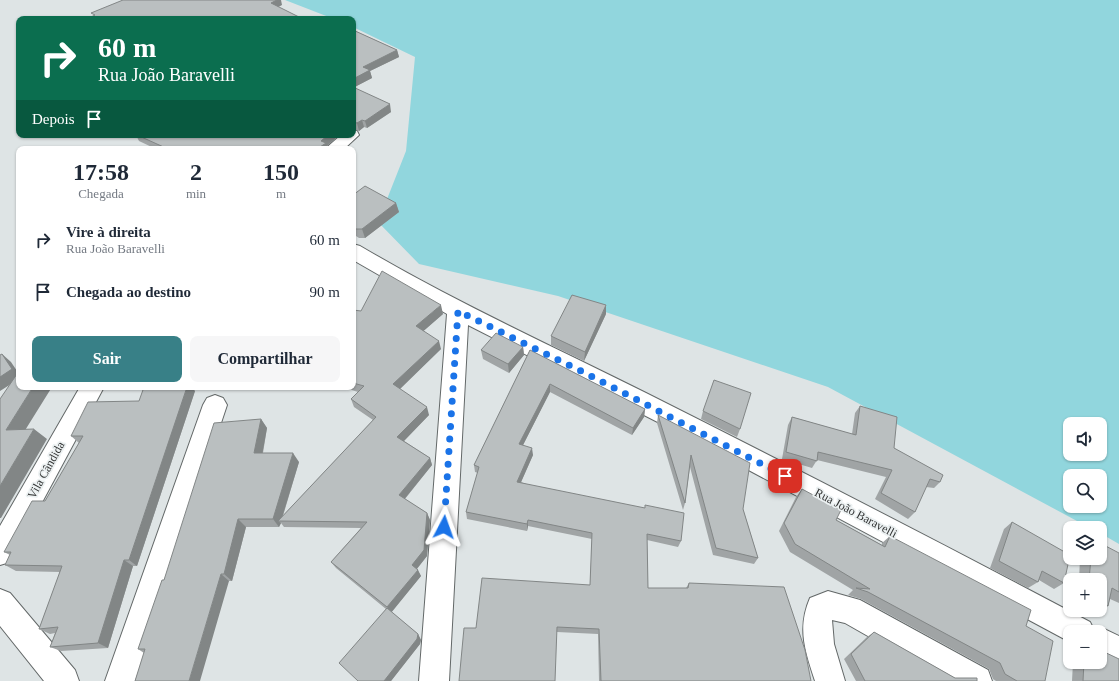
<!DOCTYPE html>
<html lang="pt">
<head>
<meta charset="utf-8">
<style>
	body { margin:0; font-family:"Times New Roman",serif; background:#f6f6f7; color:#1f2937; height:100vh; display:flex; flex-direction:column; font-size:15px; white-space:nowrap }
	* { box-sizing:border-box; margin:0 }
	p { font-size:13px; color:#747a83 }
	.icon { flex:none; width:22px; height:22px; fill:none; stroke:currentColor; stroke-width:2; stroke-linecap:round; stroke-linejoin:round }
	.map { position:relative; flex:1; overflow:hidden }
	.drawer { position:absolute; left:16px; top:146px; width:340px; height:244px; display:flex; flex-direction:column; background:#fff; border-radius:8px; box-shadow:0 1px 3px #0004 }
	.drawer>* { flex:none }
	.guide { position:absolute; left:16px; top:16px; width:340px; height:122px; border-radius:8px; box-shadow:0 1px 3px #0004; background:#0b6e4f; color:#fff; overflow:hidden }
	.controls { position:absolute; left:1063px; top:417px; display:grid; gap:8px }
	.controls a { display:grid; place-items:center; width:44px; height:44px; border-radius:8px; background:#fff; box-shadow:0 1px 3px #0004; font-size:20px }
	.pin { position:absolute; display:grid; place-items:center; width:34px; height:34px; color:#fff; margin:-17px; border-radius:8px; box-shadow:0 2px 6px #0006 }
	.me { position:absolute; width:44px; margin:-22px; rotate:4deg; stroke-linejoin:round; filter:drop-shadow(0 0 3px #0008) }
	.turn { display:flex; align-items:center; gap:14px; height:84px; padding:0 16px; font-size:18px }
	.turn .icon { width:52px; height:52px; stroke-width:2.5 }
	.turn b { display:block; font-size:28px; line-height:34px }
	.then { display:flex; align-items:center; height:38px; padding:0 16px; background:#0003; gap:8px; font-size:15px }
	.eta { display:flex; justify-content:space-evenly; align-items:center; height:68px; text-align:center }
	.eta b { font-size:24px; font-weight:600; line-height:28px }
	.action { display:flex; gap:8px; margin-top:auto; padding:8px 16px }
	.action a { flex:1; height:46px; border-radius:8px; background:#388087; color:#fff; font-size:16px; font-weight:600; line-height:46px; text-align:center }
	.action a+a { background:#f6f6f7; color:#1f2937 }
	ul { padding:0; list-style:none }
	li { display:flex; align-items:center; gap:12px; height:52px; padding:0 16px }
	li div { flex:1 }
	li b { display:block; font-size:15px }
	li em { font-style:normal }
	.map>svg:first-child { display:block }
	.green { fill:#91d6dd; fill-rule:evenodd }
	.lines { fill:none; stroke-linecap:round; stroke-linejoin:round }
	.minor-casing { stroke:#636868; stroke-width:2 }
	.minor { fill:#fff; fill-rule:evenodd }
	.wall { fill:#a0a4a5 }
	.shaded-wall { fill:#828686 }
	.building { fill:#babfc0; stroke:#828686 }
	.route { stroke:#1a73e8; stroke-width:7; stroke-dasharray:0 12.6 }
	.labels { text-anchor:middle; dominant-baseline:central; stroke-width:3.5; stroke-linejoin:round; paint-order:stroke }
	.street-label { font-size:12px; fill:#333535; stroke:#ecf1f2 }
</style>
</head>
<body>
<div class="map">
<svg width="1119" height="681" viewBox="0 0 1119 681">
	<rect width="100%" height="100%" fill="#dee4e5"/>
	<path class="green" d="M 285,0 L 1119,0 L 1119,544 L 1100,533 L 1100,528 L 1090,528 L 828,387 L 558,296 L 419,264 L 378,222 L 406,151 L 415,57 L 353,27 L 353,19 L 334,19 ZM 1070,424 L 1100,424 L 1100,454 L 1070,454 ZM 1070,476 L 1100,476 L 1100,506 L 1070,506 Z"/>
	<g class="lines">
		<g class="minor-casing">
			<path id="minor" d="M 353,130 L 357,131 L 359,135 L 344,149 L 325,149 L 341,135 L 353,135 Z
				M 353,244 L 360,246 C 453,301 550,345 646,393 C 795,468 943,544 1090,622 L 1094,630 L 1100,627 L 1119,636 L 1119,667 L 1100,658 L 1100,632 L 1070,632 L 1070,642 L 685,436 L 468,325 L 449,681 L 419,681 L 447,314 L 353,260 Z
				M 80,387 L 104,387 L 10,562 L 0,565 L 0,526 Z
				M 215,395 L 223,398 L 227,405 L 135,681 L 105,681 L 203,405 L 207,398 Z
				M 0,589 L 10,593 L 75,670 L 79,681 L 44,681 L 0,626 Z
				M 828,591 L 860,600 L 988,670 L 992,681 L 947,681 L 845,623 L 832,620 L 834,644 L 845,681 L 815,681 C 805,651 797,628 810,598 Z"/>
		</g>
		<use href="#minor" class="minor"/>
	</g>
	<path class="wall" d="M 353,30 L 397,50 L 399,57 L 370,71 L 372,78 L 354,87 L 391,112 L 367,128 L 364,127 L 359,131 L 353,129 L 353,130 Z
		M 136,135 L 339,135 L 327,146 L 328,149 L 156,149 L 139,141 Z
		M 353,195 L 396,203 L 399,212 L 365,238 L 359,238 L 353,234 Z
		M 353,310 L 361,311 L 443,314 L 423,331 L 441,349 L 399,389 L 429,415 L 404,441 L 430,458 L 432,465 L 405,499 L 427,513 L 430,520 L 427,556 L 417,569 L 421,576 L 391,612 L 418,634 L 421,640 L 420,644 L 391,681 L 358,681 L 386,609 L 336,568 L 331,562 L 361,528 L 284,527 L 281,523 L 279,527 L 246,527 L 232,581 L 229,581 L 144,653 L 138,649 L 164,580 L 261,419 L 267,428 L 263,453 L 299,462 L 283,516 L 373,420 L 354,407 L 351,399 L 358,392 L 342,387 L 353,387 Z
		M 606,314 L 584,361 L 551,345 L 551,336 Z
		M 523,347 L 524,355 L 509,373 L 483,359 L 481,350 Z
		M 530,350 L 645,409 L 644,417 L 632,435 L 550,392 L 523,445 L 533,455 L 521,482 L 681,541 L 678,547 L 647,540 L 648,588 L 686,588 L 689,583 L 811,681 L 599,681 L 598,634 L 557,632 L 476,628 L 590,585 L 592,539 L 528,526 L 527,531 L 467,519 L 466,512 L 478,473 L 475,472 L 474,465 Z
		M 195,391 L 137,566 L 133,566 L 108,648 L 61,651 L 50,647 L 55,633 L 50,634 L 39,629 L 60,572 L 16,571 L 5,565 L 10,555 L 4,552 L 45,501 L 79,443 L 71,436 L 139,401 Z
		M 860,406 L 894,448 L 940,482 L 934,488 L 926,487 L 915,512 L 908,519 L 875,499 L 886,477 L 817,460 L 812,468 L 782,459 L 788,425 L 792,417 L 852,434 L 855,413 Z
		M 703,411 L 740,429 L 737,437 L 701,419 Z
		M 658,415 L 743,509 L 758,558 L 754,564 L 713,555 L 690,467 L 685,503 L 683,510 L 657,423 Z
		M 802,489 L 836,520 L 882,545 L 882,543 L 890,536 L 1026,626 L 1045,681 L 996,681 L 993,679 L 989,669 L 861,599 L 848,595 L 853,590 L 790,552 L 779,531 L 796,497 Z
		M 1012,522 L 1064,583 L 1054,589 L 1039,580 L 1038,582 L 1028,588 L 990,568 L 1004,529 Z
		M 1119,553 L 1119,603 L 1110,599 L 1108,606 L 1097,612 L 1093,610 L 1100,610 L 1100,580 L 1079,580 L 1080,558 L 1100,558 Z
		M 874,632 L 955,678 L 977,681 L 856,681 L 844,659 L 867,637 Z
		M 1073,662 L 1100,662 L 1119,681 L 1072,681 Z"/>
	<path class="shaded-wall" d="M 274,0 L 281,0 L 282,5 L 273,10 L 271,3 Z
		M 397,50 L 399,57 L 370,71 L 372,78 L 353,88 L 353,79 L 363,67 Z
		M 390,104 L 391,112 L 367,128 L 365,121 Z
		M 362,120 L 364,127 L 359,131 L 357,123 Z
		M 328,135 L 339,135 L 327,146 L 328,149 L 317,149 L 321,141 Z
		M 396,203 L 399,212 L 365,238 L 362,229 Z
		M 441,305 L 443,314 L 419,335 L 416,326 Z
		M 606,305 L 606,314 L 584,361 L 585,352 Z
		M 439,341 L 441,349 L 396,393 L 393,384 Z
		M 523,347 L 524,355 L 509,373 L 508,364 Z
		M 2,354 L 11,362 L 19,374 L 19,379 L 0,391 L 0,377 Z
		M 550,384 L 550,392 L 520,451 L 519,444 Z
		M 33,387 L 52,387 L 19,440 L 6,430 Z
		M 187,387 L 192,387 L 195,391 L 137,566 L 129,560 Z
		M 427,407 L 429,415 L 400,445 L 397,437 Z
		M 645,409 L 644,417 L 632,435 L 633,428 Z
		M 261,419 L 267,428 L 261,461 L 254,453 Z
		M 34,429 L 47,439 L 1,518 L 0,518 L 0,486 Z
		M 532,448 L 533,455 L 518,489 L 517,482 Z
		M 293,453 L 299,462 L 281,521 L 278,521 L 281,523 L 279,527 L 273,519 Z
		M 430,458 L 432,465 L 402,502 L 399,495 Z
		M 427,513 L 430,520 L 427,556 L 415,571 L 412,565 Z
		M 238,519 L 246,527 L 232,581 L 224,574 Z
		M 528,520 L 528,526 L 527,531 L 527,524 Z
		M 124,560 L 133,566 L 108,648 L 98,643 Z
		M 418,570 L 421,576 L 391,613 L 387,607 Z
		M 221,574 L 229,581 L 200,681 L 189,681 Z
		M 418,634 L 421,640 L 420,644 L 391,681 L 384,681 Z"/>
	<path class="building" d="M 123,0 L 277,0 L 271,3 L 303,19 L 87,19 L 95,15 L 91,13 Z
		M 353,30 L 397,50 L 363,67 L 370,70 L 353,79 Z
		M 353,87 L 390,104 L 365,121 L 362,120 L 357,123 L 353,122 Z
		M 137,135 L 328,135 L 321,141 L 326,143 L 317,149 L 168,149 Z
		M 365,186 L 396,203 L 362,229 L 356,229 L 353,227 L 353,195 Z
		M 382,271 L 441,305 L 416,326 L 439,341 L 393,384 L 427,407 L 397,437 L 430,458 L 399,495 L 427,513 L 424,550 L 412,565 L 418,570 L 387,607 L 331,562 L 367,522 L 278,521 L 376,417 L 351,399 L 364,386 L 353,383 L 353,310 L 361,311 Z
		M 572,295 L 606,305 L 585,352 L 551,336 Z
		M 496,333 L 523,347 L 508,364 L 481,350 Z
		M 530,350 L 645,409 L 633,428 L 550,384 L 519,444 L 532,448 L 517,482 L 645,508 L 645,505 L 684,513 L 681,541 L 647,534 L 648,588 L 688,588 L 689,583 L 784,587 L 805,650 L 811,681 L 601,681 L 599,629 L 557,627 L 555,681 L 459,681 L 464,628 L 476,628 L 482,578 L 590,585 L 592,533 L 528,520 L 527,524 L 466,512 L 479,467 L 474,465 Z
		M 2,354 L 12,369 L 0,377 L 0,355 Z
		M 19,371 L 19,387 L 33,387 L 6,430 L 34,429 L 0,486 L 0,399 Z
		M 714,380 L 751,393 L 740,429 L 703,411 Z
		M 144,387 L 187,387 L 129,560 L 124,560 L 98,643 L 50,647 L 58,627 L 39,629 L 62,566 L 5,565 L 11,552 L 4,552 L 32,501 L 45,501 L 83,436 L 71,436 L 88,402 L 139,401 Z
		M 860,406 L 897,417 L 894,448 L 943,475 L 940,482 L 930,479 L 915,512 L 881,493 L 892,470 L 818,452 L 817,461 L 786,452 L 792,417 L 856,435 Z
		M 658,415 L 750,463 L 743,509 L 758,558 L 716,548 L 691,455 L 685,503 Z
		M 261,419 L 254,453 L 293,453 L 273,519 L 238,519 L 224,574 L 221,574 L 189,681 L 135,681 L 145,649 L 138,649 L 162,580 L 164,580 L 214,423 Z
		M 802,489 L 841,510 L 836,520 L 885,547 L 890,536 L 1031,610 L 1026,626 L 1053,641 L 1045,681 L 1017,681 L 1005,674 L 1000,663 L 868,592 L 856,588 L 870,589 L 795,544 L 784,523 Z
		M 1012,522 L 1070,555 L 1064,583 L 1042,571 L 1038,582 L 999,561 Z
		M 1100,543 L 1119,553 L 1119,592 L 1112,588 L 1108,606 L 1100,602 L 1100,580 L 1089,580 L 1091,558 L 1100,558 Z
		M 387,608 L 418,634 L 417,639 L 384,681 L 358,681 L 339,663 Z
		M 874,632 L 955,678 L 977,678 L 977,681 L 865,681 L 851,654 Z
		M 1100,650 L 1119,659 L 1119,681 L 1083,681 L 1084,662 L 1100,662 Z"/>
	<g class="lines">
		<path class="route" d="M 444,527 L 458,311 L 581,371 L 785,476"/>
	</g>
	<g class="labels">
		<g class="street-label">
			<text transform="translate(46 470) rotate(-61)">Vila Cândida</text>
			<text transform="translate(856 513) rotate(28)">Rua João Baravelli</text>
		</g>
	</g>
</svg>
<div class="controls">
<a><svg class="icon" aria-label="sound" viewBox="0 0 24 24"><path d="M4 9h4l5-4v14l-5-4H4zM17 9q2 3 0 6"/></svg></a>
<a><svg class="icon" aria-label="search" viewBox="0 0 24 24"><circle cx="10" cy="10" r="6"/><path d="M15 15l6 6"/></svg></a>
<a><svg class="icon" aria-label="layers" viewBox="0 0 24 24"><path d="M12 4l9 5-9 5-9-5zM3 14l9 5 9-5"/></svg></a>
<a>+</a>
<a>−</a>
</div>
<div class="pin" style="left:785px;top:476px;background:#d93025"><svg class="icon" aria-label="arrive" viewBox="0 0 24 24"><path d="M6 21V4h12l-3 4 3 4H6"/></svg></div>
<svg class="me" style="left:444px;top:527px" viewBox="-20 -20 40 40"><path d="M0-17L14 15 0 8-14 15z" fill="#1a73e8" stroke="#fff" stroke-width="4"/></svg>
<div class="guide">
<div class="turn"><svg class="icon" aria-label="right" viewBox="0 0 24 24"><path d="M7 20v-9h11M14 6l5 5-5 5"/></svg><div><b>60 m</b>Rua João Baravelli</div></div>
<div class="then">Depois<svg class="icon" aria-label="arrive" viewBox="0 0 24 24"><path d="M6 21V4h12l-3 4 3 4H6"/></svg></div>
</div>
<section class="drawer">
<div class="eta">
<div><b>17:58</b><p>Chegada</p></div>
<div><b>2</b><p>min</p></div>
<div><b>150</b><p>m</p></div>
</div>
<ul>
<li><svg class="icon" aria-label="right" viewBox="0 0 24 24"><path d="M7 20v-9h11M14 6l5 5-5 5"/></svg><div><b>Vire à direita</b><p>Rua João Baravelli</p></div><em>60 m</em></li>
<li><svg class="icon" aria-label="arrive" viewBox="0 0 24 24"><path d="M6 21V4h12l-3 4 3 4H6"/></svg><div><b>Chegada ao destino</b></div><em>90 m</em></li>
</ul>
<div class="action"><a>Sair</a><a>Compartilhar</a></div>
</section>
</div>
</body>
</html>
